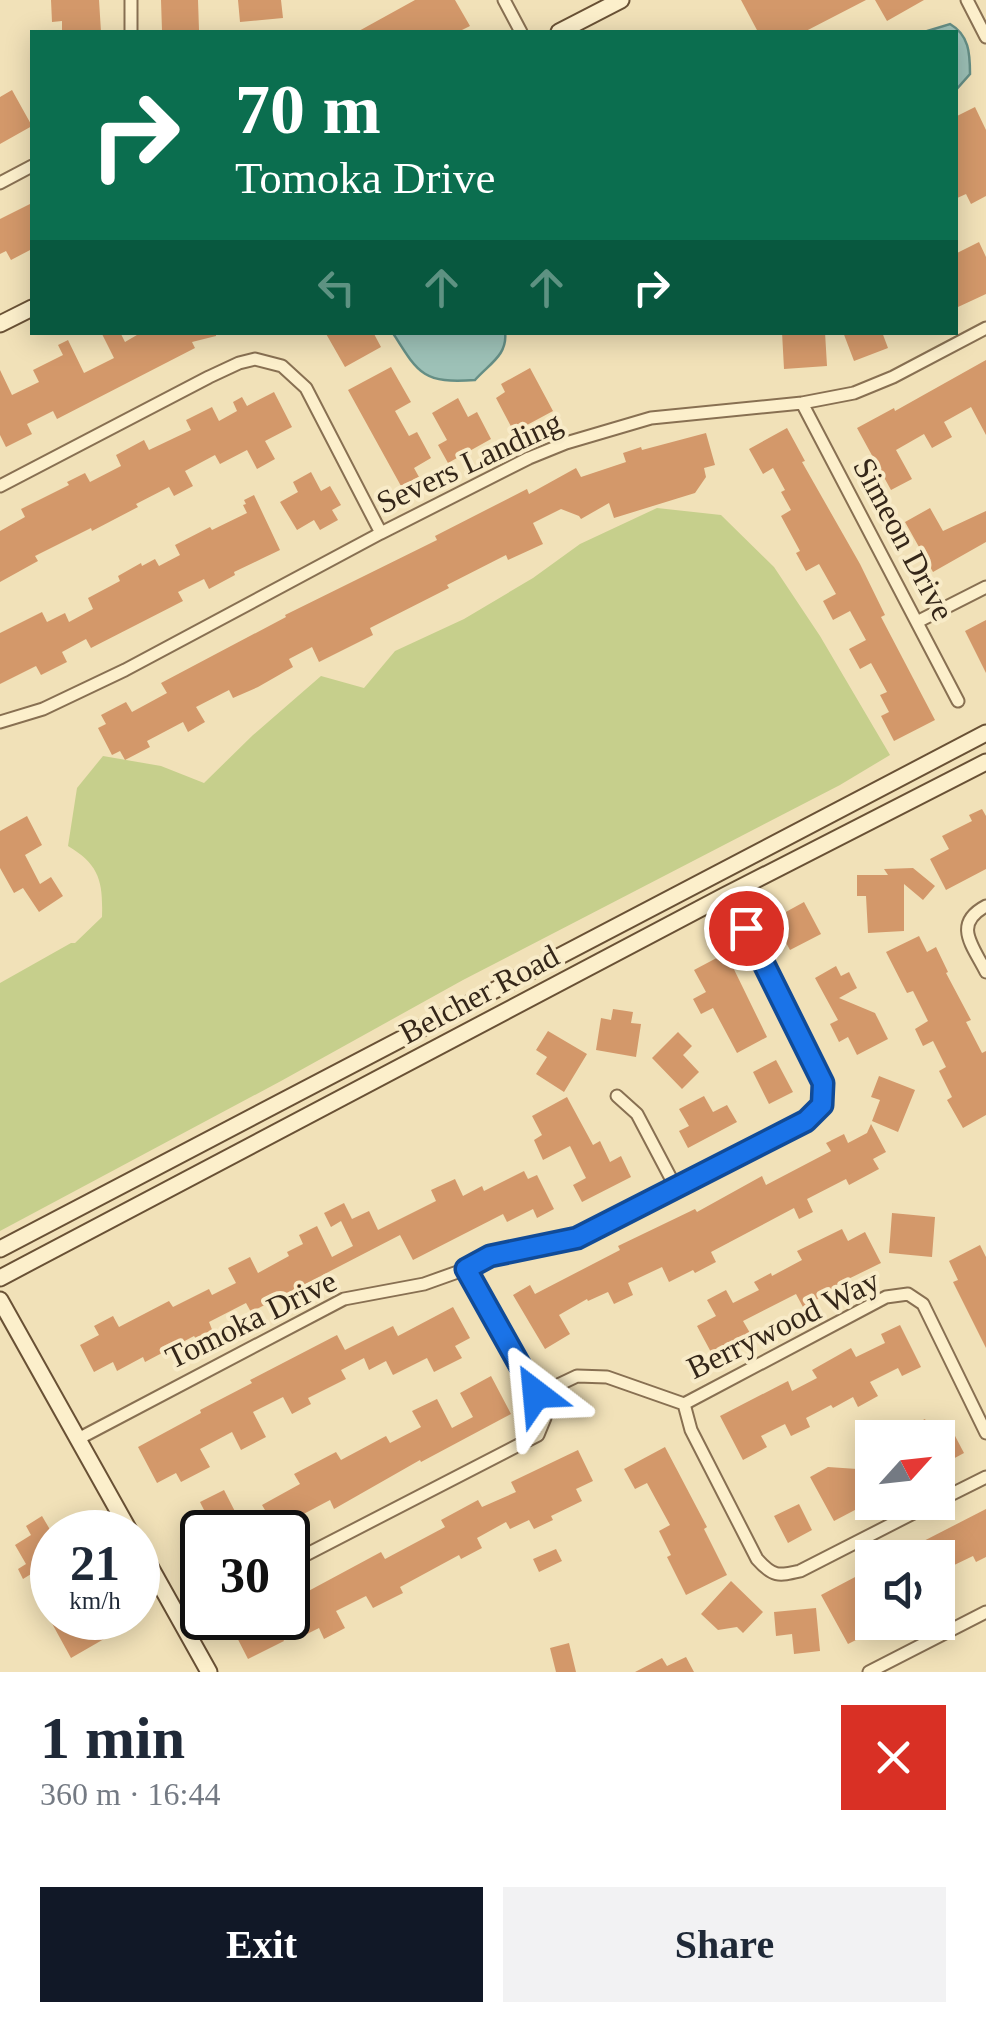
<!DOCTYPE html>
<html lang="en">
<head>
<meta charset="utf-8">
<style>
	body { margin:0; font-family:"Times New Roman",serif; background:#f2f2f3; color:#1f2937; height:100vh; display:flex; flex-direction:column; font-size:38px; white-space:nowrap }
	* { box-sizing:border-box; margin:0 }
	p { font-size:32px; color:#747a83 }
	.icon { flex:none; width:55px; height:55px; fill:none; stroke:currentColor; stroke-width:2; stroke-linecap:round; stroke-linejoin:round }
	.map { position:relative; height:1672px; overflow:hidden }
	.side { display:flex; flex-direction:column; background:#fff; flex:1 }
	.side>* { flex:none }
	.guide { position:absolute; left:30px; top:30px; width:928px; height:305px; border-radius:0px; box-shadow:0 5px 25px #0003; background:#0b6e4f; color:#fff; overflow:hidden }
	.needle { width:65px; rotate:63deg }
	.fabs { position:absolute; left:855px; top:1420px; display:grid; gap:20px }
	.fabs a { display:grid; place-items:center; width:100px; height:100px; border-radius:0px; background:#fff; box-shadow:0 5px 25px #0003; font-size:50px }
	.speed { position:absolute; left:30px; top:1510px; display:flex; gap:20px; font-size:50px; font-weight:700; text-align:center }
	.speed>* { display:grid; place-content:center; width:130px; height:130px; border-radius:50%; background:#fff; box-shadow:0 5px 25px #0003; line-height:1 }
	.speed small { font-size:25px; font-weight:400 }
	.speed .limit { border:5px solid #111; border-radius:15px; background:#fff; color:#111 }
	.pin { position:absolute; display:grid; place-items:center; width:85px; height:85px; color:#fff; margin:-42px; border:5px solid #fff; border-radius:50%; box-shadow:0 2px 10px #0007 }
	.me { position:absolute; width:110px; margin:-55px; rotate:331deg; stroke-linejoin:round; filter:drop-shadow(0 0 8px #0008) }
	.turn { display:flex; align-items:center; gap:35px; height:210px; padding:0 40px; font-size:45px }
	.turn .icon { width:130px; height:130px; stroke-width:2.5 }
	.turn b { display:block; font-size:70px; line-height:85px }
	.lanes { display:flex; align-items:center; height:95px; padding:0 40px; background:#0003; justify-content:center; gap:50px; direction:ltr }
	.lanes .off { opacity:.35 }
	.round { display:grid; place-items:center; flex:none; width:105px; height:105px; border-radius:0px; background:#f2f2f3 }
	.overview { display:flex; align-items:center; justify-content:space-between; height:170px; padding:0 40px }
	h1 { font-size:60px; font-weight:700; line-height:75px }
	.button { display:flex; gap:20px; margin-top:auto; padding:20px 40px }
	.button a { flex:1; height:115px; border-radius:0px; background:#111827; color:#fff; font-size:40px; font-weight:700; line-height:115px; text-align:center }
	.button a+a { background:#f2f2f3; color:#1f2937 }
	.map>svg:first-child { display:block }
	.green { fill:#c6cf8c }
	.water { fill:#9dc1b7; stroke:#658e85; stroke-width:2.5 }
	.building { fill:#d3986a }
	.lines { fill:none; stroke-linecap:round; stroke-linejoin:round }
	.street-casing { stroke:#887052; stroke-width:15 }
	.secondary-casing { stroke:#695135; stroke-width:19 }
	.street { stroke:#fcefcb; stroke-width:11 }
	.secondary { stroke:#fcefcb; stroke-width:15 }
	.route-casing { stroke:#114b97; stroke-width:25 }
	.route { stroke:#1a73e8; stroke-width:18 }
	.labels { text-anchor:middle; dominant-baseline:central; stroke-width:8; stroke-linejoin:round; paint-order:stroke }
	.street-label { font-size:32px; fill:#352719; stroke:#f8ebc8 }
</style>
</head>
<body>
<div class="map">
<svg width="986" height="1672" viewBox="0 0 986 1672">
	<rect width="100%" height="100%" fill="#f1e1b8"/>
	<path class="green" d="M 657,508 L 721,515 L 774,567 L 820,636 L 890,755 L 840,785 L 463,980 L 281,1081 L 0,1231 L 0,983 L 71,943 L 75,943 L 102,917 C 103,882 100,865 68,846 L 77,788 L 103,756 L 161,766 L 204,783 L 253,735 L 321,676 L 364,688 L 395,651 L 464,619 L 533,578 L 580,544 Z"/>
	<path class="water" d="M 950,24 C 969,35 970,53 970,74 L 955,91 L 955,32 L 924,32 Z
		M 505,332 C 508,355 489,364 475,380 C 423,384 418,373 393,333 Z"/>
	<path class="building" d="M 51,0 L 99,0 L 101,32 L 62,32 L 62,21 L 52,22 Z
		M 161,0 L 198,0 L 199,30 L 162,31 Z
		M 238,0 L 281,0 L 283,18 L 240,22 Z
		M 415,0 L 455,0 L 470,26 L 458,32 L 357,32 Z
		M 741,0 L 866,0 L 804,32 L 758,32 Z
		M 875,0 L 924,0 L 887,21 Z
		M 12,90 L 32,126 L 0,144 L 0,97 Z
		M 975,107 L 986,130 L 986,196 L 971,204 L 966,194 L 955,199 L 955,117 Z
		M 32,203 L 32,249 L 11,260 L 6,251 L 0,254 L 0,219 Z
		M 979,242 L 986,257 L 986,294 L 958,307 L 955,301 L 955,254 Z
		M 101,332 L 120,332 L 125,342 L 142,332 L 216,332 L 216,336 L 192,342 L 195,348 L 57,419 L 53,411 L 27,424 L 32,434 L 6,447 L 0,435 L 0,370 L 12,395 L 39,382 L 33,370 L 63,355 L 58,345 L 68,340 L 84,373 L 114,358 Z
		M 325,332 L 373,332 L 381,347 L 345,367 Z
		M 782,332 L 825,332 L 827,366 L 784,369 Z
		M 843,332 L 882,332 L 888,348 L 854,361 Z
		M 986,360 L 986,435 L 971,407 L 944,422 L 952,437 L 932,448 L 924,434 L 896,450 L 912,479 L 891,490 L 857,428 L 894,408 L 895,411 Z
		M 391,367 L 411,402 L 395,411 L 409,436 L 417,432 L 431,458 L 414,468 L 419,477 L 401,486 L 348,390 Z
		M 530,368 L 553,411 L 514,432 L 496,398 L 505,392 L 501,384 Z
		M 274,392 L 292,427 L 265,441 L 275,459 L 257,469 L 247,450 L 220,464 L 215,455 L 185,471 L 193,486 L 174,496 L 169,487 L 136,504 L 138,507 L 92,531 L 91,528 L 35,556 L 38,561 L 0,582 L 0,531 L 25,517 L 21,509 L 69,485 L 67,482 L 85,473 L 90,482 L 121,466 L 116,455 L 144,440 L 149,450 L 191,430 L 186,420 L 212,407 L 219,421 L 237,411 L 233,402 L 242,397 L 247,406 Z
		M 458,398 L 468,417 L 477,412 L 491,439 L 448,463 L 438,445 L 447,440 L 432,413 Z
		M 787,428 L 805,461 L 802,462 L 860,564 L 885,615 L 881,617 L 935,720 L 894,741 L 881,716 L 889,712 L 880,695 L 887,692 L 871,663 L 860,669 L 849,649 L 866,640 L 850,611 L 833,620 L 823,601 L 836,594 L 819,564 L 806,571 L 796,553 L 800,551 L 781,516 L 791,510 L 781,492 L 785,490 L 773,468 L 763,474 L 749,449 Z
		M 706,433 L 715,465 L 704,468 L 706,477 L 695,493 L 614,518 L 609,503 L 581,519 L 579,516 L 561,509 L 533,523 L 543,544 L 508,560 L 506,555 L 447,585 L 449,588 L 370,628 L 373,635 L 319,662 L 312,647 L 289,659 L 293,667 L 258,687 L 233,698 L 229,690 L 196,707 L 205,722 L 188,732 L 183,722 L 147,741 L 150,747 L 125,760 L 120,751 L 112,755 L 98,728 L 106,724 L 101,715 L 126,702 L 132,712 L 167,693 L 161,683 L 286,617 L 285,615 L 437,540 L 435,536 L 527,489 L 529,494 L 576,468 L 581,477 L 626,462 L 623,453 L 641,447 L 642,450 Z
		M 311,472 L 321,491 L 330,486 L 341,505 L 332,510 L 338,520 L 320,530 L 314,520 L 297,530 L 280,502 L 298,492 L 293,482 Z
		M 254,495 L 280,550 L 234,572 L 235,575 L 209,589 L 204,579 L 178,592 L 183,601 L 91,648 L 86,639 L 62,652 L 67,662 L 41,675 L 36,666 L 0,684 L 0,633 L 42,612 L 47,622 L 65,613 L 69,622 L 93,609 L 88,598 L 120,581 L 118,576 L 141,563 L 142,566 L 155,559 L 159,566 L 180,555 L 175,545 L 210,527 L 212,530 L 247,513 L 243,505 L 246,504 L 244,500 Z
		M 930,508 L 943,531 L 986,511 L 986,542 L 933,572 L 905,522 Z
		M 986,620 L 986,673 L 965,631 Z
		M 982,809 L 986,816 L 986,869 L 946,890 L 930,859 L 949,849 L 942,836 L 972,821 L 969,815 Z
		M 27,816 L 42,845 L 25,855 L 40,884 L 51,877 L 63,896 L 39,912 L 23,888 L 14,893 L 0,868 L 0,831 Z
		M 913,868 L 935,886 L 923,900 L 904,884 L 904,931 L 868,933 L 866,896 L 857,896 L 857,875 L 888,875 L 884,869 Z
		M 804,902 L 821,934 L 790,950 L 773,919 Z
		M 919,936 L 927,952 L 936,947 L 948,972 L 946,973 L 971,1020 L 966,1022 L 982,1053 L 986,1051 L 986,1115 L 963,1128 L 947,1100 L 952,1097 L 939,1071 L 946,1067 L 933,1041 L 923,1046 L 915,1029 L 928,1021 L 913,991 L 907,993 L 886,952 Z
		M 726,953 L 767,1037 L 737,1053 L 713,1008 L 701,1014 L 693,999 L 706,992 L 694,970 Z
		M 836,966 L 841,976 L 849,972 L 857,988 L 839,998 L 875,1013 L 888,1039 L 857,1055 L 848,1037 L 839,1042 L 830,1024 L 838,1020 L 815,978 Z
		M 613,1009 L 633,1012 L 631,1023 L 641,1024 L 636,1057 L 596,1050 L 601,1018 L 611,1020 Z
		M 548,1031 L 587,1054 L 564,1092 L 536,1074 L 547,1057 L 536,1050 Z
		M 678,1032 L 692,1046 L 683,1055 L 699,1072 L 682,1089 L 652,1058 Z
		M 776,1060 L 793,1092 L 769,1104 L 753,1072 Z
		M 879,1076 L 915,1090 L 898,1132 L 872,1121 L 880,1100 L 871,1097 Z
		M 704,1096 L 713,1112 L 727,1105 L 737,1122 L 688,1148 L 679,1131 L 689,1126 L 679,1109 Z
		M 567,1097 L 593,1145 L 600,1141 L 610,1162 L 621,1156 L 631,1177 L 582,1202 L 573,1185 L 586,1178 L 570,1146 L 543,1160 L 534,1140 L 542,1135 L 532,1116 Z
		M 871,1124 L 886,1152 L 873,1159 L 879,1169 L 849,1185 L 846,1179 L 807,1199 L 813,1212 L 799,1219 L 794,1208 L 711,1252 L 716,1262 L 695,1273 L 693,1270 L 669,1282 L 662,1267 L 628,1283 L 633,1295 L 614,1304 L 608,1292 L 588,1301 L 587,1299 L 559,1315 L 570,1334 L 545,1349 L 513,1295 L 530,1285 L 535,1294 L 620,1250 L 618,1246 L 695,1209 L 697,1212 L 762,1176 L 766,1185 L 831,1151 L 826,1143 L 844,1134 L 848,1143 L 867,1133 Z
		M 524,1171 L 528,1179 L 537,1175 L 554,1209 L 537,1218 L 533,1209 L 507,1222 L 503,1214 L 413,1260 L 400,1235 L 251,1312 L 246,1303 L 209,1322 L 213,1332 L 197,1340 L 194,1336 L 145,1362 L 143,1357 L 117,1371 L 113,1362 L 94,1372 L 80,1345 L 99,1335 L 94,1326 L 113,1316 L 119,1327 L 169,1301 L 173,1307 L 209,1289 L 212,1295 L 236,1283 L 228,1268 L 250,1257 L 258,1273 L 289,1256 L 287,1252 L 303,1244 L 299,1235 L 317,1226 L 332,1257 L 353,1246 L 341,1221 L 331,1227 L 324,1213 L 344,1203 L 352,1219 L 369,1211 L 378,1230 L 436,1201 L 431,1190 L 455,1179 L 463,1196 L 482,1186 L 484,1191 Z
		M 892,1213 L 935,1217 L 932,1257 L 889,1253 Z
		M 842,1229 L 848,1241 L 865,1232 L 881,1263 L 838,1284 L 840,1287 L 803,1307 L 796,1294 L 743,1321 L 750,1333 L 712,1354 L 697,1326 L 716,1316 L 707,1300 L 726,1290 L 733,1303 L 759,1290 L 754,1282 L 771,1273 L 772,1276 L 802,1260 L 797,1251 Z
		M 980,1245 L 986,1257 L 986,1348 L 953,1282 L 958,1280 L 949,1261 Z
		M 453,1307 L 470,1338 L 455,1346 L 462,1358 L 434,1372 L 427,1358 L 393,1375 L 386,1361 L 369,1370 L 364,1358 L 341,1370 L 346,1379 L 308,1398 L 311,1404 L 292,1414 L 283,1397 L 253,1412 L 266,1437 L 241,1450 L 232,1432 L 200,1449 L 210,1467 L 181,1482 L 176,1473 L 157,1483 L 138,1447 L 201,1413 L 200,1410 L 252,1383 L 250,1380 L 337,1335 L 345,1350 L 393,1326 L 398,1336 Z
		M 900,1325 L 921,1367 L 902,1376 L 898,1368 L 870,1382 L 878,1396 L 858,1407 L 853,1397 L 833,1408 L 831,1405 L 806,1418 L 810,1427 L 791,1436 L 785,1424 L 761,1436 L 767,1447 L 743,1460 L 720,1416 L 788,1381 L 792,1391 L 817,1378 L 812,1370 L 851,1348 L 856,1357 L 885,1343 L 881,1334 Z
		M 491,1376 L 511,1414 L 421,1462 L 420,1460 L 334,1509 L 330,1500 L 296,1518 L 299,1524 L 285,1532 L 278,1532 L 262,1505 L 300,1484 L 294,1474 L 336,1452 L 341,1460 L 386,1436 L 390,1443 L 421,1427 L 412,1411 L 437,1399 L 452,1428 L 473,1417 L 460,1393 Z
		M 925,1419 L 934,1438 L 907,1438 L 903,1430 Z
		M 938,1432 L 954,1434 L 964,1453 L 938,1467 Z
		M 665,1447 L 707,1527 L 704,1529 L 727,1575 L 686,1595 L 667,1557 L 671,1555 L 659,1531 L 670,1525 L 647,1483 L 635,1489 L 624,1469 Z
		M 578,1450 L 593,1481 L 576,1489 L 582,1501 L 551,1516 L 553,1520 L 534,1529 L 529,1520 L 510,1529 L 506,1522 L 477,1538 L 482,1548 L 461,1559 L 459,1555 L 400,1587 L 403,1593 L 373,1608 L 366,1596 L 336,1611 L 345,1628 L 324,1639 L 319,1628 L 305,1635 L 288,1602 L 381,1552 L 385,1559 L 445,1527 L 441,1520 L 478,1500 L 482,1507 L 516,1492 L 511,1482 Z
		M 828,1467 L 872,1470 L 872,1501 L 834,1521 L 810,1477 Z
		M 224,1490 L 244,1529 L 238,1532 L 202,1532 L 195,1518 L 205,1512 L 200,1502 Z
		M 799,1504 L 812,1530 L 788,1543 L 774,1516 Z
		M 986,1509 L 986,1557 L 976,1562 L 973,1556 L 948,1568 L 955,1582 L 938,1590 L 938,1558 L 914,1558 L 910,1548 Z
		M 42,1516 L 52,1533 L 52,1561 L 23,1579 L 18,1569 L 26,1564 L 15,1545 L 31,1535 L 26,1526 Z
		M 556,1549 L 562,1561 L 539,1572 L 533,1559 Z
		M 857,1576 L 860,1582 L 872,1576 L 872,1606 L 855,1615 L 866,1635 L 848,1644 L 821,1595 Z
		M 731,1581 L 763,1612 L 743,1633 L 737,1627 L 718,1630 L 701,1614 Z
		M 816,1608 L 820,1651 L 794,1654 L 792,1634 L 776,1636 L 774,1612 Z
		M 49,1618 L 92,1618 L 104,1639 L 71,1658 Z
		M 227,1618 L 272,1618 L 284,1641 L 248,1659 Z
		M 569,1643 L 576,1672 L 556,1672 L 550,1648 Z
		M 686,1657 L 694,1672 L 635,1672 L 662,1658 L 667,1666 Z"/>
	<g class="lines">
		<g class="street-casing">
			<path id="street" d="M 131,0 L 131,32
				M 504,0 L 521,32
				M 967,0 L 986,37
				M 0,183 L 32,166
				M 802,403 L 958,701
				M 0,486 L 209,377 L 239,363 L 255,359 L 282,366 L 306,388 L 381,533
				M 917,622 L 986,587
				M 0,722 L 43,709 L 125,670 L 381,533 L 529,458 L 566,443 L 651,418 L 802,403 L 854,393 L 893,377 L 986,328
				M 986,906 C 952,924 973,946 986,972
				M 617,1096 L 637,1114 L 676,1188
				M 537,1395 L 577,1376 L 607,1377 L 684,1404 L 691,1430 L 757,1559 C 773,1577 778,1576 800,1571 L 935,1502
				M 684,1404 L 886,1297 L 908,1294 L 923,1304 L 986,1433
				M 78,1439 L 344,1299 L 424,1284 L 466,1269 L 490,1256 L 577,1237 L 805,1121 L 823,1105 L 823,1083 L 746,928
				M 938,1501 L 986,1477
				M 288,1564 L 538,1435 L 545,1418 L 537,1395 L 466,1269
				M 869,1672 L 986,1612"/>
		</g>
		<g class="secondary-casing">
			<path id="secondary" d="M 559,32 L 621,0
				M 0,324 L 32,308
				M 0,1249 L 986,733
				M 0,1278 L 724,896 L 986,762
				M 0,1300 L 130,1532
				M 138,1545 L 209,1672"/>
		</g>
		<use href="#street" class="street"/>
		<use href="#secondary" class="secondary"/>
	</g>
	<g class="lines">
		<g class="route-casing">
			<path id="route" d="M 536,1394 L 466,1269 L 490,1256 L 577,1238 L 806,1121 L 822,1105 L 823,1083 L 746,928"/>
		</g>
		<use href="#route" class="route"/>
	</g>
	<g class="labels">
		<g class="street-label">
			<text transform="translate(469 462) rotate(-25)">Severs Landing</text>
			<text transform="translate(904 539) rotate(62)">Simeon Drive</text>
			<text transform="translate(479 994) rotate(-28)">Belcher Road</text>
			<text transform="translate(251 1319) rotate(-26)">Tomoka Drive</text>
			<text transform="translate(783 1324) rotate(-26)">Berrywood Way</text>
		</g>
	</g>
</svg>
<div class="fabs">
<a><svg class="needle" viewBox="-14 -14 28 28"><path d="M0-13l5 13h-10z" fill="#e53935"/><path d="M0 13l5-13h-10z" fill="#747a83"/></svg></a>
<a><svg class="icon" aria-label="sound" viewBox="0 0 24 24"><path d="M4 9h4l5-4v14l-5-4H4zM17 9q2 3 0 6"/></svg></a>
</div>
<div class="speed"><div>21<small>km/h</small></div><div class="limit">30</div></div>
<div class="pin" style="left:746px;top:928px;background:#d93025"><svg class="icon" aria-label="arrive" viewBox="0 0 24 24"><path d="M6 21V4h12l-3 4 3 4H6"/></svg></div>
<svg class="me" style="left:536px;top:1394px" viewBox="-20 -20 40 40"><path d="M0-17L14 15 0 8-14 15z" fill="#1a73e8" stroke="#fff" stroke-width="4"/></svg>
<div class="guide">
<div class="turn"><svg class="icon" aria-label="right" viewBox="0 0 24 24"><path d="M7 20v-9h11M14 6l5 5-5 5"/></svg><div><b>70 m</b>Tomoka Drive</div></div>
<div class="lanes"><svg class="icon off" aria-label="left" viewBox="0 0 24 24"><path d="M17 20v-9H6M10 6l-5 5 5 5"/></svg><svg class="icon off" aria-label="ahead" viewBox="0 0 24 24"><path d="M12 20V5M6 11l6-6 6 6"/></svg><svg class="icon off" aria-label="ahead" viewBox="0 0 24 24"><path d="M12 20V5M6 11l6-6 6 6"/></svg><svg class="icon" aria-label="right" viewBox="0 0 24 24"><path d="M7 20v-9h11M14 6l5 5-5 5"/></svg></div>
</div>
</div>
<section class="side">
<div class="overview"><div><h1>1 min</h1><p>360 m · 16:44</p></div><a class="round" style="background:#d93025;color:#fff"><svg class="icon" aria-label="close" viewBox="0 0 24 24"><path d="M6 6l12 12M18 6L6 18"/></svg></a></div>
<div class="button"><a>Exit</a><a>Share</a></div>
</section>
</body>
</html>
